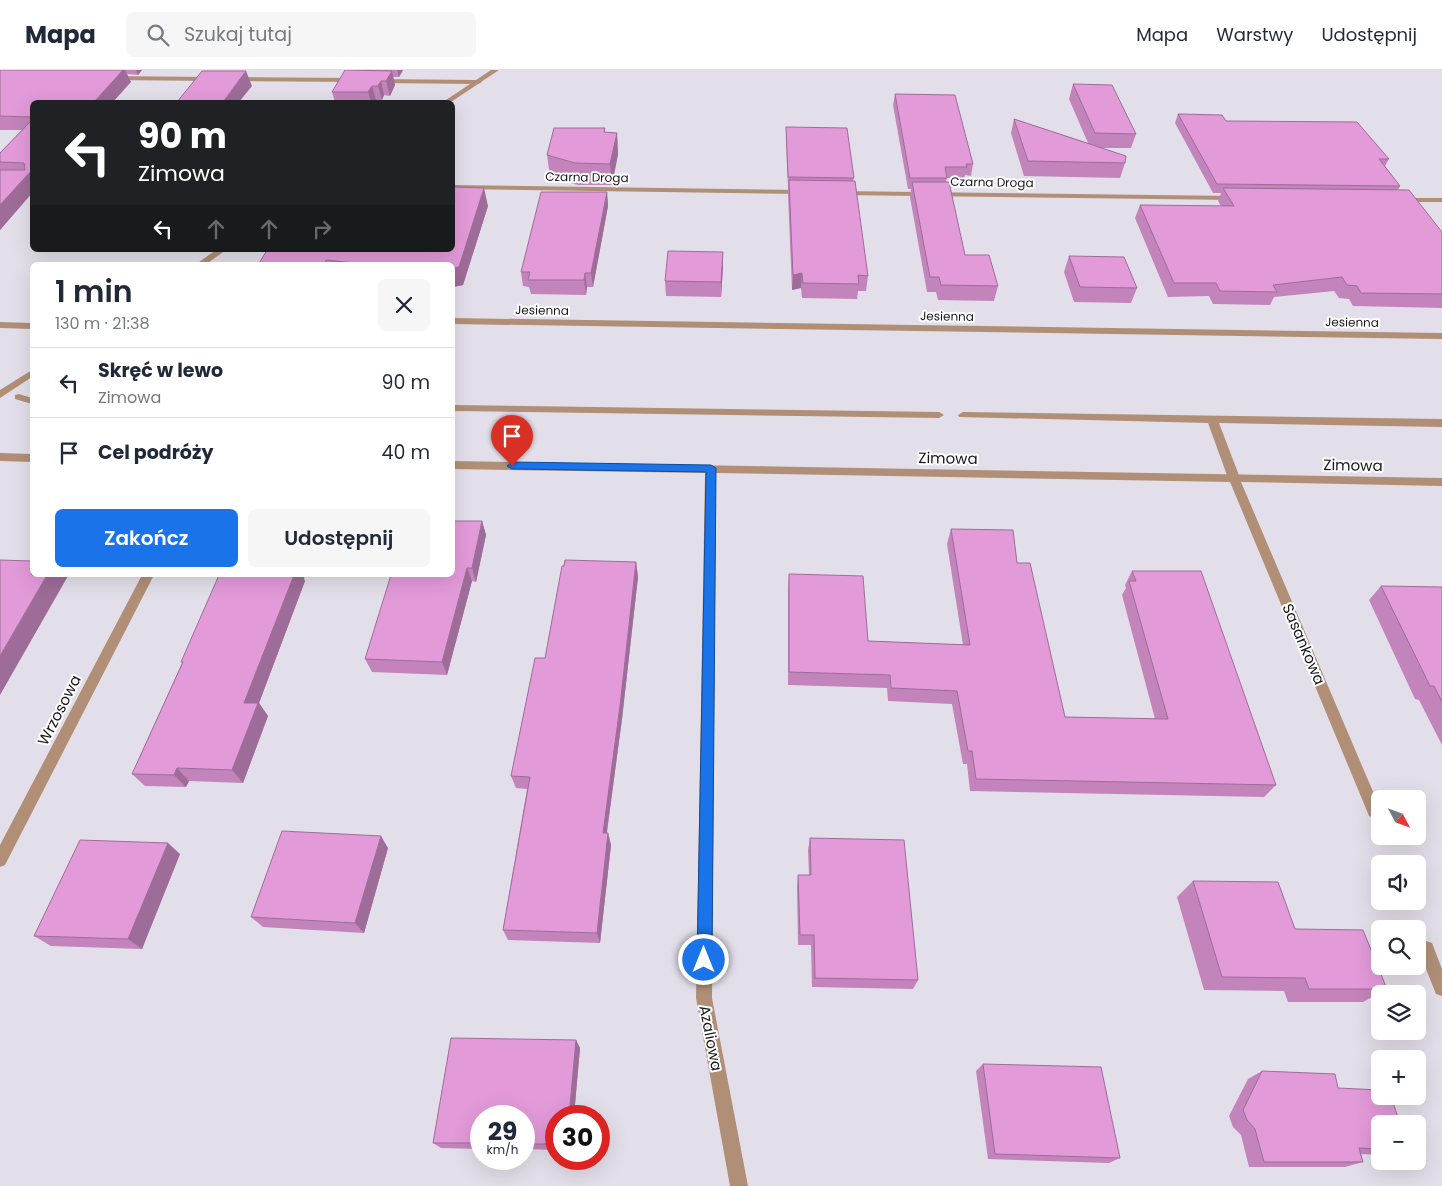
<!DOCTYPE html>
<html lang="pl">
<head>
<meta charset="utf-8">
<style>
	body { margin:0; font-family:Poppins,sans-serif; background:#f6f6f7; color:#1f2937; height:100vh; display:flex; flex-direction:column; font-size:19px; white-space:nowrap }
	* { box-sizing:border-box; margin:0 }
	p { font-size:16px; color:#747a83 }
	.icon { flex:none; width:28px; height:28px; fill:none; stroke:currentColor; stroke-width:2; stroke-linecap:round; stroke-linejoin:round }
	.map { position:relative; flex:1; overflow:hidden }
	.sheet { position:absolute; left:30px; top:192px; width:425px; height:315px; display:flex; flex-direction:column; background:#fff; border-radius:8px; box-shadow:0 5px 20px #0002 }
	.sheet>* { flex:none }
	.hud { position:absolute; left:30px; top:30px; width:425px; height:152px; border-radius:8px; box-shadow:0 5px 20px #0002; background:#202124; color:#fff; overflow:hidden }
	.needle { width:32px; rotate:131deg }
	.controls { position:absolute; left:1371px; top:720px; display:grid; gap:10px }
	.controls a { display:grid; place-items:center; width:55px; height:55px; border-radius:8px; background:#fff; box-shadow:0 5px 20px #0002; font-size:25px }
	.speed { position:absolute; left:470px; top:1035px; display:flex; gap:10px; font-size:25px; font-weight:700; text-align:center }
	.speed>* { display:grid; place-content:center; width:65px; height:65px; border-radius:50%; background:#fff; box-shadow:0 5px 20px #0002; line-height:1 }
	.speed small { font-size:12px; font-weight:400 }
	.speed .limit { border:8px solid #d22; background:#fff; color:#111 }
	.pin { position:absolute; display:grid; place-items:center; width:42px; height:42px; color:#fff; margin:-51px -21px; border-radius:50% 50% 50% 0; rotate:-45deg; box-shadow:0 0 5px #0007 }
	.pin .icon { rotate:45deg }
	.me { position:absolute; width:55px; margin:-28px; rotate:0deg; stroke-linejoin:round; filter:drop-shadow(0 0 4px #0008) }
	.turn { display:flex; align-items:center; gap:18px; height:105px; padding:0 25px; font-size:22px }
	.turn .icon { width:65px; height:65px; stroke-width:2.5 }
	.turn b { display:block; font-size:35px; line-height:42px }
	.lanes { display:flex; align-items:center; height:48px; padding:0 25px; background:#0003; justify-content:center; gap:25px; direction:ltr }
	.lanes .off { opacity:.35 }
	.round { display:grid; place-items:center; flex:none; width:52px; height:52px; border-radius:8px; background:#f6f6f7 }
	.overview { display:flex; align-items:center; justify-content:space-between; height:85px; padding:0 25px }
	h1 { font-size:30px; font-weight:600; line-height:38px }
	.primary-button { display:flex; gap:10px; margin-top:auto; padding:10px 25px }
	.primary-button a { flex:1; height:58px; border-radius:8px; background:#1a73e8; color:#fff; font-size:20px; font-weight:600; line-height:58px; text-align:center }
	.primary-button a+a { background:#f6f6f7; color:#1f2937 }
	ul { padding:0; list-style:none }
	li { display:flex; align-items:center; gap:15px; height:70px; padding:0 25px; border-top:1px solid #e0e1e3 }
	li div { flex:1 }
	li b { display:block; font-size:19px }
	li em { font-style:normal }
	header { display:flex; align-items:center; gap:30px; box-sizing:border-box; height:70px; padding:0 25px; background:#fff; border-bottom:1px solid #e0e1e3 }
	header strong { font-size:24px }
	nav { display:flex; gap:28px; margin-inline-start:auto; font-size:18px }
	.search { width:350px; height:45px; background:#f6f6f7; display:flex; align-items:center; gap:12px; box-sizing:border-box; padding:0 18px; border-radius:8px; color:#747a83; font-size:19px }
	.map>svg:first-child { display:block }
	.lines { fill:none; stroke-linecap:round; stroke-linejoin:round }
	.service { fill:#b08f76; fill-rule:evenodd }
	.minor { fill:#b08f76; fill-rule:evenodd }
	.tertiary { fill:#b08f76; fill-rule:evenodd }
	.wall { fill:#c284bb }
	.shaded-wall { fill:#9e6c98 }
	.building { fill:#e29ad9; stroke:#9e6c98 }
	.route { fill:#1a73e8; stroke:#114b97 }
	.labels { text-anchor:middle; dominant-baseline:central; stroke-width:4; stroke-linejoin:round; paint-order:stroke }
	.far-street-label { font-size:12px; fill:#17161a; stroke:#fff }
	.street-label { font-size:15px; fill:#17161a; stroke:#fff }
</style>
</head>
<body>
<header>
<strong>Mapa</strong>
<div class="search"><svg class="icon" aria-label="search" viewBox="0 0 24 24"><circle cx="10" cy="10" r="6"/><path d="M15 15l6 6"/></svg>Szukaj tutaj</div>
<nav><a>Mapa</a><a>Warstwy</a><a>Udostępnij</a></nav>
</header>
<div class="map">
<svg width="1442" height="1116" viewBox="0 0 1442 1116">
	<rect width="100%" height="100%" fill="#e3dfea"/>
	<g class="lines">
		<path class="service" d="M 452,248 L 1442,263 L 1442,269 L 452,254 Z
			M 19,324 L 32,328 L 32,334 L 15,329 L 15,325 Z
			M 452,335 L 939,342 L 944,345 L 939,348 L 452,341 Z
			M 963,342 L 1442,349 L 1442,357 L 1219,353 L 1240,408 L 1234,412 L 1228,408 L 1208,353 L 959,347 L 958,345 Z"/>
		<path class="minor" d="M 110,6 L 211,7 L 215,9 L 211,11 L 113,10 L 110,10 Z
			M 230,7 L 356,8 L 360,10 L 356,12 L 233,11 L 230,11 Z
			M 375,9 L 478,10 L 482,12 L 478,14 L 378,13 L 374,11 Z
			M 452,115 L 805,120 L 809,122 L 805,124 L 452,119 Z
			M 837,121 L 1235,126 L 1239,128 L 1235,130 L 840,125 L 836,123 Z
			M 1397,128 L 1442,128 L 1442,132 L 1400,132 L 1396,130 Z
			M 0,252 L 32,253 L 32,259 L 0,258 Z
			M 0,383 L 32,384 L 32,392 L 0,391 Z
			M 452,391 L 1442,408 L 1442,416 L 1241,412 L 1380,738 L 1380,744 L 1374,748 L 1369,746 L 1367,741 L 1230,412 L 716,403 L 712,928 L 748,1116 L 730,1116 L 696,928 L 705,403 L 452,399 Z
			M 142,505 L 154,505 L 5,795 L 0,797 L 0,775 Z
			M 1426,871 L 1432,873 L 1442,899 L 1442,926 L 1436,924 L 1418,879 L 1420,873 Z"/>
		<path class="tertiary" d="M 491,0 L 499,0 L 451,32 L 443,32 Z
			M 216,180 L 226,180 L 205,195 L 195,195 Z
			M 32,300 L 32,307 L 0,328 L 0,320 Z"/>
	</g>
	<path class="wall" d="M 0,0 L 142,0 L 138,5 L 127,4 L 131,12 L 32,32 L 32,123 L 0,160 L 0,83 L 22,60 L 0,60 Z
		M 352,0 L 403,0 L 399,7 L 393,7 L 395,15 L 390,26 L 384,25 L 382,30 L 376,30 L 374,32 L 335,32 L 332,22 Z
		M 1073,14 L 1136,64 L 1131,78 L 1103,78 L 1125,93 L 1120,108 L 1024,106 L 1011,63 L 1014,49 L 1088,73 L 1069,29 Z
		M 895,24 L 973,94 L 971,106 L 965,105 L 964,109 L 947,108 L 946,112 L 965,185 L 998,216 L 994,231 L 938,230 L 936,222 L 927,222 L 910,127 L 911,119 L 908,119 L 893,35 Z
		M 1178,44 L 1226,51 L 1389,89 L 1385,96 L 1400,116 L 1398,120 L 1442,162 L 1442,238 L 1353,236 L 1349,229 L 1339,228 L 1334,221 L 1274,227 L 1270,235 L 1213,234 L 1209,226 L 1168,227 L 1135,148 L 1140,135 L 1221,136 L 1218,131 L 1221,123 L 1213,123 L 1175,53 Z
		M 786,57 L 854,108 L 853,111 L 868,206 L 866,221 L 858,221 L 857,229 L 802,228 L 801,218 L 792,220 L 788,125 L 788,118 L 786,68 Z
		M 605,58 L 605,62 L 617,63 L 618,84 L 612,115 L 578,115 L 550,107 L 547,85 Z
		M 607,122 L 608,136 L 593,217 L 587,217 L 586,225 L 531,224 L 529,217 L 523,216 L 521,202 Z
		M 488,136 L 463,215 L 453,217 L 452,195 L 258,195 Z
		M 1069,186 L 1137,218 L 1131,233 L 1074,232 L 1064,202 Z
		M 723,197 L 721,227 L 666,226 L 665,211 Z
		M 482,451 L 486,465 L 476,512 L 472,511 L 447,605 L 372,602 L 365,589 Z
		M 951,459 L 1017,493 L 1065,647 L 1155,649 L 1122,525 L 1126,518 L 1125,515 L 1132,501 L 1276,715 L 1264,727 L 970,721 L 967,694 L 963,694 L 952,634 L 888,631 L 887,618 L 788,615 L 788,518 L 789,504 L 868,571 L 963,575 L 947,474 Z
		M 636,492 L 638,507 L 622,649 L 607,763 L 608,763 L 611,775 L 600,873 L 508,870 L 503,860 L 527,719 L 516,718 L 511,706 L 545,588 Z
		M 304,509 L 305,511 L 259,633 L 268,646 L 243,713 L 189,711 L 186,717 L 145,716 L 132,704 L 182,593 L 181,592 Z
		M 1381,516 L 1442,517 L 1442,675 L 1419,630 L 1415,629 L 1369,530 Z
		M 810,768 L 918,910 L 913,919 L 812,917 L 811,875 L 798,875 L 797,816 L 798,805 L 809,805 L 808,780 Z
		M 388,778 L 364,863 L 263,857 L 251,847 Z
		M 180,784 L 142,879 L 51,876 L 34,866 Z
		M 1193,811 L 1295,859 L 1387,919 L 1363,932 L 1288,932 L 1284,921 L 1204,920 L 1177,827 Z
		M 576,970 L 580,978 L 574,1046 L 556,1046 L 556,1080 L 524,1079 L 524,1046 L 481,1046 L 481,1079 L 441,1078 L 433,1073 Z
		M 983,994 L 1120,1088 L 1109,1093 L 988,1089 L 976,1001 Z
		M 1262,1001 L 1338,1018 L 1380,1054 L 1380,1085 L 1361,1084 L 1363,1092 L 1345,1097 L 1249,1097 L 1241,1065 L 1233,1057 L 1229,1046 L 1248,1009 Z"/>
	<path class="shaded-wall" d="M 123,0 L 125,0 L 131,12 L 113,32 L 94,32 Z
		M 136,0 L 142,0 L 138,5 Z
		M 397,0 L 403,0 L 399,7 Z
		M 246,1 L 252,16 L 239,32 L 223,32 Z
		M 392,1 L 395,15 L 390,26 L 386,11 Z
		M 381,11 L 384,25 L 382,30 L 378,16 Z
		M 372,16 L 376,30 L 374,32 L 371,32 L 368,22 Z
		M 617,63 L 618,84 L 612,115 L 610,94 Z
		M 32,100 L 32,123 L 0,160 L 0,135 Z
		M 484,118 L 488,136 L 463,215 L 453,217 L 452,219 L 452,198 Z
		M 607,122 L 608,136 L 593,217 L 591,203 Z
		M 723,182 L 723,197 L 721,227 L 721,212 Z
		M 585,203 L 587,217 L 586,225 L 584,210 Z
		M 802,203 L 801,218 L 792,220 L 793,205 Z
		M 482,451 L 486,465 L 476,512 L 472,498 Z
		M 636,492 L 638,507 L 622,649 L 605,774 L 603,763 Z
		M 467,498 L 472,511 L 447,605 L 442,592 Z
		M 47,505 L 67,505 L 68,506 L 0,625 L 0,586 Z
		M 294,505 L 305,505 L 304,509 L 305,511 L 259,633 L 268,646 L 243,713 L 232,700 L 244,633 Z
		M 177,698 L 189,711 L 186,717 L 174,705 Z
		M 608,763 L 611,775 L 600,873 L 597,863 Z
		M 381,766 L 388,778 L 364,863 L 355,853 Z
		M 168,773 L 180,784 L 142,879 L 128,869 Z
		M 576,970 L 580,978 L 574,1046 L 569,1046 Z"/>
	<path class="building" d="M 0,0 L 123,0 L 94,32 L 32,32 L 32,47 L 0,46 Z
		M 345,0 L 392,1 L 386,11 L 381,11 L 378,16 L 372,16 L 368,22 L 332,22 Z
		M 202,1 L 246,1 L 223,32 L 177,32 Z
		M 1073,14 L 1112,15 L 1136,64 L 1095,63 Z
		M 895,24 L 955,25 L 973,94 L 966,94 L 967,97 L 945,97 L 947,108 L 910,108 Z
		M 1178,44 L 1222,45 L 1226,51 L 1357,52 L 1389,89 L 1379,89 L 1400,116 L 1217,114 Z
		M 1014,49 L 1126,86 L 1125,93 L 1028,91 Z
		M 32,50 L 32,100 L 0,135 L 0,100 L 25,100 L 24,93 L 0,92 L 0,83 Z
		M 786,57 L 847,58 L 854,108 L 788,107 Z
		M 554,58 L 605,58 L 604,62 L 617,63 L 610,94 L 575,93 L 547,85 Z
		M 789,110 L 855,111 L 868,206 L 858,205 L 859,214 L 803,213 L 802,203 L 793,205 Z
		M 912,112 L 949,112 L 965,185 L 989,185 L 998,216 L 941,215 L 939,207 L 930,207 Z
		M 452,117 L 484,118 L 459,197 L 452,198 L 452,195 L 375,195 L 326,190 L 324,195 L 315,194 L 314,195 L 258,195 L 267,180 L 452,180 Z
		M 1223,118 L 1409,120 L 1442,162 L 1442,224 L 1361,223 L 1357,216 L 1347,215 L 1342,207 L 1273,215 L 1277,222 L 1220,221 L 1216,213 L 1174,213 L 1140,135 L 1234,136 Z
		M 541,122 L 607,122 L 591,203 L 585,203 L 584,210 L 528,210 L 530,202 L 521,202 Z
		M 668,181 L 723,182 L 721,212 L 665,211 Z
		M 1069,186 L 1124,187 L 1137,218 L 1080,217 Z
		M 452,451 L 482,451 L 472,498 L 467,498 L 442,592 L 365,589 L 391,505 L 452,505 Z
		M 951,459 L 1013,460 L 1017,493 L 1030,493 L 1065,647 L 1168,649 L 1129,511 L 1136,511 L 1132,501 L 1201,501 L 1276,715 L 976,709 L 972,681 L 968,681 L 957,621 L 891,618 L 890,605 L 789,602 L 789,504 L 863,506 L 868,571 L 970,575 Z
		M 0,490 L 32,491 L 32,505 L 47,505 L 0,586 Z
		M 565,490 L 636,492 L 620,636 L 603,763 L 608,763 L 597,863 L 503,860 L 530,707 L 511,706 L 535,588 L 545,588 L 562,496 L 564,496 Z
		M 219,505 L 294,505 L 244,633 L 258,633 L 232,700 L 177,698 L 174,705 L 132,704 L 183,592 L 181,592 Z
		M 1381,516 L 1442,517 L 1442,632 L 1434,616 L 1430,616 Z
		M 282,761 L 381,766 L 355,853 L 251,847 Z
		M 810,768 L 904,770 L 918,910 L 815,908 L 814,865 L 800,865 L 798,805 L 811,805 Z
		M 80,770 L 168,773 L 128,869 L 34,866 Z
		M 1193,811 L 1278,812 L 1295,859 L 1363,860 L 1387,919 L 1309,919 L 1305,908 L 1222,907 Z
		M 451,968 L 576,970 L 569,1046 L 556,1046 L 556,1074 L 524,1074 L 524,1046 L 481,1046 L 481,1073 L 433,1073 Z
		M 983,994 L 1101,997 L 1120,1088 L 995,1084 Z
		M 1262,1001 L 1335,1004 L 1338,1018 L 1380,1020 L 1380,1026 L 1391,1026 L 1400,1054 L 1380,1054 L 1380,1079 L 1359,1078 L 1363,1092 L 1264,1092 L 1255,1059 L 1247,1050 L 1243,1040 Z"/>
	<path class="route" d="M 512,392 L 711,395 L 716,398 L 712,890 L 709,895 L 704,897 L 699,895 L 697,890 L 706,402 L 512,399 L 507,396 Z"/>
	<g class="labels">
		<g class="far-street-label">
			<text transform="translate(587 107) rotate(1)">Czarna Droga</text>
			<text transform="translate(992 112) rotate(1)">Czarna Droga</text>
			<text transform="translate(542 240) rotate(1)">Jesienna</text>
			<text transform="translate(947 246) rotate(1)">Jesienna</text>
			<text transform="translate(1352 252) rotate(1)">Jesienna</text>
		</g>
		<g class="street-label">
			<text transform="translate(948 388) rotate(1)">Zimowa</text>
			<text transform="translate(1353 395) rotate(1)">Zimowa</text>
			<text transform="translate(1304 574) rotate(67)">Sasankowa</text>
			<text transform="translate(59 640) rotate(-63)">Wrzosowa</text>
			<text transform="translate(711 968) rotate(79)">Azaliowa</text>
		</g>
	</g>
</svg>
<div class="controls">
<a><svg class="needle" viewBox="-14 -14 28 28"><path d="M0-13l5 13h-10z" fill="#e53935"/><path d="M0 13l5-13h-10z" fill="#747a83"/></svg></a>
<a><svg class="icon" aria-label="sound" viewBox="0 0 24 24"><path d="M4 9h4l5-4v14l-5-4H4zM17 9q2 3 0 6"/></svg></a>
<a><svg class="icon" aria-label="search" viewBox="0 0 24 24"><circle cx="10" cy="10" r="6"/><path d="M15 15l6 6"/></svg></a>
<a><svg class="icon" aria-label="layers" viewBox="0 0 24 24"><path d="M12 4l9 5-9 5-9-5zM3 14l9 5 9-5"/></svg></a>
<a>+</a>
<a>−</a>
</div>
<div class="speed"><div>29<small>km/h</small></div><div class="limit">30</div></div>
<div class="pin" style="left:512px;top:396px;background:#d93025"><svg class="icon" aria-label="arrive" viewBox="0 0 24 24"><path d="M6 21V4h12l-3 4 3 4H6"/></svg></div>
<svg class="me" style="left:704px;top:890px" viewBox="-20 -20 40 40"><circle r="17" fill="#1a73e8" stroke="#fff" stroke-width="3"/><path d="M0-11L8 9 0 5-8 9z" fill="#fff"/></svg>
<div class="hud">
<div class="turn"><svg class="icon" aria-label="left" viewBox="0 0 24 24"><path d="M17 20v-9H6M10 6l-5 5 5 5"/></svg><div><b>90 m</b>Zimowa</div></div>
<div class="lanes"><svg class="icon" aria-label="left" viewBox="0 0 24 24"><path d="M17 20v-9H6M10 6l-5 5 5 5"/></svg><svg class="icon off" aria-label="ahead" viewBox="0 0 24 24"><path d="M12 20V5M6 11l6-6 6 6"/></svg><svg class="icon off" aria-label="ahead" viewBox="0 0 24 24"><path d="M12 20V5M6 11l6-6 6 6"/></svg><svg class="icon off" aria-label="right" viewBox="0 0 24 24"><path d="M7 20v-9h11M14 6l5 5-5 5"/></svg></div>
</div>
<section class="sheet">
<div class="overview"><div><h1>1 min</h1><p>130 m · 21:38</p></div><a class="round"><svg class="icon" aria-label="close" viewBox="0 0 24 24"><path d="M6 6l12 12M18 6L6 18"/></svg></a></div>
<ul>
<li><svg class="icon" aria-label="left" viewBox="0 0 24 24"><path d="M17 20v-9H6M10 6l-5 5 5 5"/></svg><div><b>Skręć w lewo</b><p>Zimowa</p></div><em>90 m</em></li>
<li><svg class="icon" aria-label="arrive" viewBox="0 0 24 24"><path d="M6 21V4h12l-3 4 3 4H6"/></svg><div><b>Cel podróży</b></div><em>40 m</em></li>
</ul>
<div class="primary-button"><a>Zakończ</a><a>Udostępnij</a></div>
</section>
</div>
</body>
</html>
